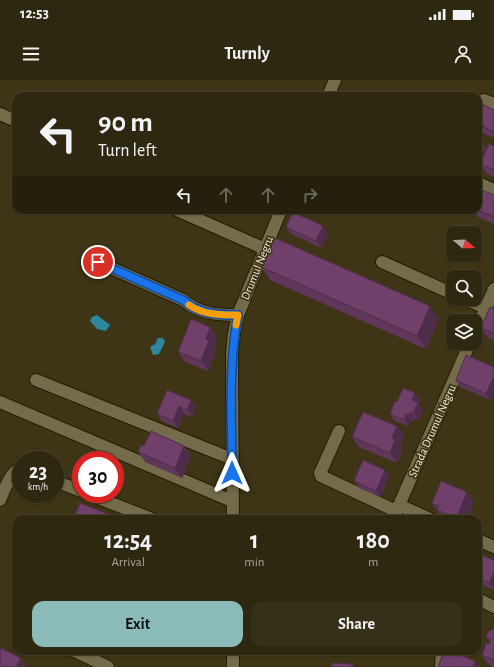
<!DOCTYPE html>
<html lang="en">
<head>
<meta charset="utf-8">
<style>
	body { margin:0; font-family:"Alegreya Sans",sans-serif; background:#363019; color:#f1f3f6; height:100vh; display:flex; flex-direction:column; font-size:15px; white-space:nowrap }
	* { box-sizing:border-box; margin:0 }
	p { font-size:13px; color:#a7a69f }
	.icon { flex:none; width:22px; height:22px; fill:none; stroke:currentColor; stroke-width:2; stroke-linecap:round; stroke-linejoin:round }
	.map { position:relative; flex:1; overflow:hidden }
	.sheet { position:absolute; left:12px; top:435px; width:470px; height:140px; display:flex; flex-direction:column; background:#2e2810; border-radius:12px; box-shadow:0 1px 3px #0004,0 0 0 1px #494430 }
	.sheet>* { flex:none }
	.top-card { position:absolute; left:12px; top:12px; width:470px; height:122px; border-radius:12px; box-shadow:0 1px 3px #0004,0 0 0 1px #494430; background:#2e2810; color:#f1f3f6; overflow:hidden }
	.needle { width:26px; rotate:109deg }
	.tools { position:absolute; left:446px; top:146px; display:grid; gap:8px }
	.tools a { display:grid; place-items:center; width:36px; height:36px; border-radius:8px; background:#2e2810; box-shadow:0 1px 3px #0004,0 0 0 1px #494430; font-size:20px }
	.speed { position:absolute; left:12px; top:371px; display:flex; gap:8px; font-size:20px; font-weight:700; text-align:center }
	.speed>* { display:grid; place-content:center; width:52px; height:52px; border-radius:50%; background:#2e2810; box-shadow:0 1px 3px #0004,0 0 0 1px #494430; line-height:1 }
	.speed small { font-size:10px; font-weight:400 }
	.speed .limit { border:6px solid #d22; background:#fff; color:#111 }
	.pin { position:absolute; display:grid; place-items:center; width:34px; height:34px; color:#fff; margin:-17px; border:2px solid #fff; border-radius:50%; box-shadow:0 1px 4px #0007 }
	.me { position:absolute; width:44px; margin:-22px; rotate:0deg; stroke-linejoin:round; filter:drop-shadow(0 0 3px #0008) }
	.turn { display:flex; align-items:center; gap:14px; height:84px; padding:0 20px; font-size:18px }
	.turn .icon { width:52px; height:52px; stroke-width:2.5 }
	.turn b { display:block; font-size:28px; line-height:34px }
	.lanes { display:flex; align-items:center; height:38px; padding:0 20px; background:#0003; justify-content:center; gap:20px; direction:ltr }
	.lanes .off { opacity:.35 }
	.eta { display:flex; justify-content:space-evenly; align-items:center; height:68px; text-align:center }
	.eta b { font-size:24px; font-weight:700; line-height:28px }
	.primary-button { display:flex; gap:8px; margin-top:auto; padding:8px 20px }
	.primary-button a { flex:1; height:46px; border-radius:12px; background:#8bbbb9; color:#111; font-size:16px; font-weight:700; line-height:46px; text-align:center }
	.primary-button a+a { background:#363019; color:#f1f3f6 }
	.status { display:flex; justify-content:space-between; align-items:center; height:28px; padding:0 20px; background:#2e2810; direction:ltr }
	.status svg { height:11px; fill:currentColor }
	header { display:flex; justify-content:space-between; align-items:center; height:52px; padding:0 20px; background:#2e2810; font-size:18px; font-weight:700 }
	.map>svg:first-child { display:block }
	.water { fill:#2f879e }
	.lines { fill:none; stroke-linecap:round; stroke-linejoin:round }
	.minor-casing { stroke:#241c00; stroke-width:14 }
	.minor { stroke:#746b4b; stroke-width:12 }
	.wall { fill:#60375b }
	.shaded-wall { fill:#4e2d4a }
	.building { fill:#70406a; stroke:#4e2d4a }
	.route-casing { stroke:#114b97; stroke-width:10 }
	.route { stroke:#1a73e8; stroke-width:7 }
	.slow { stroke:#f59e0b; stroke-width:7 }
	.labels { text-anchor:middle; dominant-baseline:central; stroke-width:3.5; stroke-linejoin:round; paint-order:stroke }
	.street-label { font-size:12px; fill:#f0ebd9; stroke:#3e3516 }
</style>
</head>
<body>
<div class="status"><b>12:53</b><svg viewBox="0 0 49 12"><path d="M0 12V9h3v3zM5 12V6h3v6zM10 12V3h3v9zM15 12V0h3v12zM26 1h20v11H26zM47 4h2v5h-2z"/></svg></div>
<header><svg class="icon" aria-label="menu" viewBox="0 0 24 24"><path d="M4 6h16M4 12h16M4 18h16"/></svg>Turnly<svg class="icon" aria-label="person" viewBox="0 0 24 24"><circle cx="12" cy="8" r="4"/><path d="M4 21q1-7 8-7t8 7"/></svg></header>
<div class="map">
<svg width="494" height="587" viewBox="0 0 494 587">
	<rect width="100%" height="100%" fill="#3e3516"/>
	<path class="water" d="M 97,235 L 110,245 L 106,251 L 97,249 L 90,241 L 92,237 Z
		M 158,258 L 163,258 L 165,262 L 159,274 L 153,275 L 150,267 L 155,264 Z"/>
	<g class="lines">
		<g class="minor-casing">
			<path id="minor" d="M 328,16 L 335,0
				M 484,20 L 494,24
				M 0,34 L 16,41
				M 478,103 L 494,110
				M 177,130 L 265,169
				M 98,182 L 183,220 C 199,234 218,235 238,235
				M 382,182 L 453,214
				M 465,219 L 486,228
				M 475,253 L 494,209
				M 36,300 L 232,379
				M 0,322 L 232,421
				M 339,351 L 322,389 L 320,393 L 321,396 L 396,431
				M 55,401 L 81,411
				M 88,414 L 152,439
				M 0,420 C 4,411 10,391 21,389
				M 399,425 L 430,439
				M 233,439 L 232,274 L 234,253 L 238,235 L 281,130
				M 393,439 L 470,263
				M 478,460 L 494,467
				M 478,519 L 494,527
				M 75,571 L 108,587
				M 233,587 L 233,571
				M 441,587 L 442,571"/>
		</g>
		<use href="#minor" class="minor"/>
	</g>
	<path class="wall" d="M 478,22 L 494,30 L 494,58 L 478,51 Z
		M 478,62 L 480,65 L 487,69 L 494,66 L 494,97 L 487,94 L 480,84 L 481,83 L 478,82 Z
		M 494,115 L 494,144 L 478,137 L 473,130 L 478,130 Z
		M 460,130 L 469,130 L 468,134 Z
		M 286,147 L 328,153 L 321,168 L 291,154 Z
		M 261,187 L 439,239 L 426,269 L 270,200 Z
		M 494,226 L 494,260 L 488,258 L 481,248 Z
		M 217,257 L 214,266 L 216,270 L 208,291 L 185,282 L 178,272 Z
		M 494,287 L 494,314 L 491,320 L 460,307 L 456,300 Z
		M 415,313 L 420,319 L 418,323 L 423,329 L 418,340 L 415,339 L 414,341 L 411,340 L 409,346 L 395,341 L 390,334 L 397,322 Z
		M 191,320 L 196,327 L 192,337 L 184,333 L 178,348 L 162,341 L 157,334 Z
		M 404,356 L 400,366 L 402,370 L 397,383 L 359,367 L 352,357 Z
		M 144,366 L 191,376 L 182,398 L 145,382 L 138,372 Z
		M 385,390 L 389,397 L 380,417 L 359,408 L 354,401 Z
		M 474,422 L 467,439 L 443,439 L 432,423 Z
		M 478,474 L 494,480 L 494,510 L 478,503 Z
		M 494,548 L 494,587 L 488,584 L 482,575 L 490,562 L 486,556 Z"/>
	<path class="shaded-wall" d="M 478,62 L 482,68 L 478,79 Z
		M 485,67 L 488,70 L 482,84 L 480,80 Z
		M 465,130 L 469,130 L 468,134 Z
		M 323,146 L 328,153 L 321,168 L 316,161 Z
		M 430,226 L 439,239 L 426,269 L 417,256 Z
		M 210,247 L 217,257 L 214,266 L 216,270 L 208,291 L 201,281 L 206,259 Z
		M 494,296 L 494,314 L 491,320 L 486,314 Z
		M 415,313 L 420,319 L 418,323 L 423,329 L 418,340 L 413,333 L 412,320 Z
		M 191,320 L 196,327 L 192,337 L 187,330 Z
		M 179,326 L 184,333 L 178,348 L 173,341 Z
		M 410,332 L 415,339 L 414,341 L 409,335 Z
		M 406,334 L 411,340 L 409,346 L 404,340 Z
		M 397,346 L 404,356 L 400,366 L 402,370 L 397,383 L 390,373 L 392,358 Z
		M 184,366 L 191,376 L 182,398 L 175,388 Z
		M 385,390 L 389,397 L 380,417 L 376,411 Z
		M 467,412 L 474,422 L 467,439 L 458,439 L 457,437 Z
		M 449,434 L 453,439 L 452,439 L 449,435 Z
		M 494,493 L 494,510 L 489,503 Z
		M 21,578 L 27,587 L 16,587 Z
		M 475,581 L 480,587 L 473,587 Z"/>
	<path class="building" d="M 478,22 L 494,30 L 494,52 L 478,44 Z
		M 489,64 L 494,66 L 494,90 L 480,84 Z
		M 480,65 L 485,67 L 480,80 L 478,80 L 478,70 Z
		M 479,109 L 494,115 L 494,137 L 478,130 L 478,111 Z
		M 293,132 L 323,146 L 316,161 L 286,147 Z
		M 275,158 L 430,226 L 417,256 L 261,187 Z
		M 494,226 L 494,253 L 481,248 L 490,227 L 493,229 Z
		M 191,239 L 210,247 L 206,259 L 209,260 L 201,281 L 178,272 Z
		M 466,275 L 494,287 L 494,296 L 486,314 L 456,300 Z
		M 403,308 L 415,313 L 412,320 L 418,322 L 413,333 L 410,332 L 409,335 L 406,334 L 404,340 L 390,334 L 395,321 L 397,322 Z
		M 167,310 L 191,320 L 187,330 L 179,326 L 173,341 L 157,334 Z
		M 363,332 L 397,346 L 392,358 L 395,360 L 390,373 L 352,357 Z
		M 151,351 L 184,366 L 175,388 L 138,372 L 141,365 L 144,366 Z
		M 363,380 L 385,390 L 376,411 L 354,401 Z
		M 441,401 L 467,412 L 457,437 L 449,434 L 449,435 L 437,430 L 439,426 L 432,423 Z
		M 80,423 L 118,438 L 118,439 L 73,439 Z
		M 352,434 L 365,439 L 350,439 Z
		M 478,474 L 494,480 L 494,493 L 489,503 L 478,498 Z
		M 494,548 L 494,580 L 482,575 L 486,563 L 489,564 L 491,559 L 486,556 L 488,552 Z
		M 1,568 L 21,578 L 16,587 L 0,587 L 0,570 Z
		M 444,571 L 450,571 L 475,581 L 473,587 L 438,587 Z
		M 332,583 L 353,584 L 353,587 L 332,587 Z"/>
	<g class="lines">
		<g class="route-casing">
			<path id="route" d="M 98,182 L 183,220 C 199,234 218,235 238,235 C 228,285 232,342 232,393"/>
		</g>
		<use href="#route" class="route"/>
		<path class="slow" d="M 189,225 C 203,235 222,235 238,235 L 236,245"/>
	</g>
	<g class="labels">
		<g class="street-label">
			<text transform="translate(257 188) rotate(-68)">Drumul Negru</text>
			<text transform="translate(432 351) rotate(-66)">Strada Drumul Negru</text>
		</g>
	</g>
</svg>
<div class="tools">
<a><svg class="needle" viewBox="-14 -14 28 28"><path d="M0-13l5 13h-10z" fill="#e53935"/><path d="M0 13l5-13h-10z" fill="#a7a69f"/></svg></a>
<a><svg class="icon" aria-label="search" viewBox="0 0 24 24"><circle cx="10" cy="10" r="6"/><path d="M15 15l6 6"/></svg></a>
<a><svg class="icon" aria-label="layers" viewBox="0 0 24 24"><path d="M12 4l9 5-9 5-9-5zM3 14l9 5 9-5"/></svg></a>
</div>
<div class="speed"><div>23<small>km/h</small></div><div class="limit">30</div></div>
<div class="pin" style="left:98px;top:182px;background:#d93025"><svg class="icon" aria-label="arrive" viewBox="0 0 24 24"><path d="M6 21V4h12l-3 4 3 4H6"/></svg></div>
<svg class="me" style="left:232px;top:393px" viewBox="-20 -20 40 40"><path d="M0-17L14 15 0 8-14 15z" fill="#1a73e8" stroke="#fff" stroke-width="4"/></svg>
<div class="top-card">
<div class="turn"><svg class="icon" aria-label="left" viewBox="0 0 24 24"><path d="M17 20v-9H6M10 6l-5 5 5 5"/></svg><div><b>90 m</b>Turn left</div></div>
<div class="lanes"><svg class="icon" aria-label="left" viewBox="0 0 24 24"><path d="M17 20v-9H6M10 6l-5 5 5 5"/></svg><svg class="icon off" aria-label="ahead" viewBox="0 0 24 24"><path d="M12 20V5M6 11l6-6 6 6"/></svg><svg class="icon off" aria-label="ahead" viewBox="0 0 24 24"><path d="M12 20V5M6 11l6-6 6 6"/></svg><svg class="icon off" aria-label="right" viewBox="0 0 24 24"><path d="M7 20v-9h11M14 6l5 5-5 5"/></svg></div>
</div>
<section class="sheet">
<div class="eta">
<div><b>12:54</b><p>Arrival</p></div>
<div><b>1</b><p>min</p></div>
<div><b>180</b><p>m</p></div>
</div>
<div class="primary-button"><a>Exit</a><a>Share</a></div>
</section>
</div>
</body>
</html>
